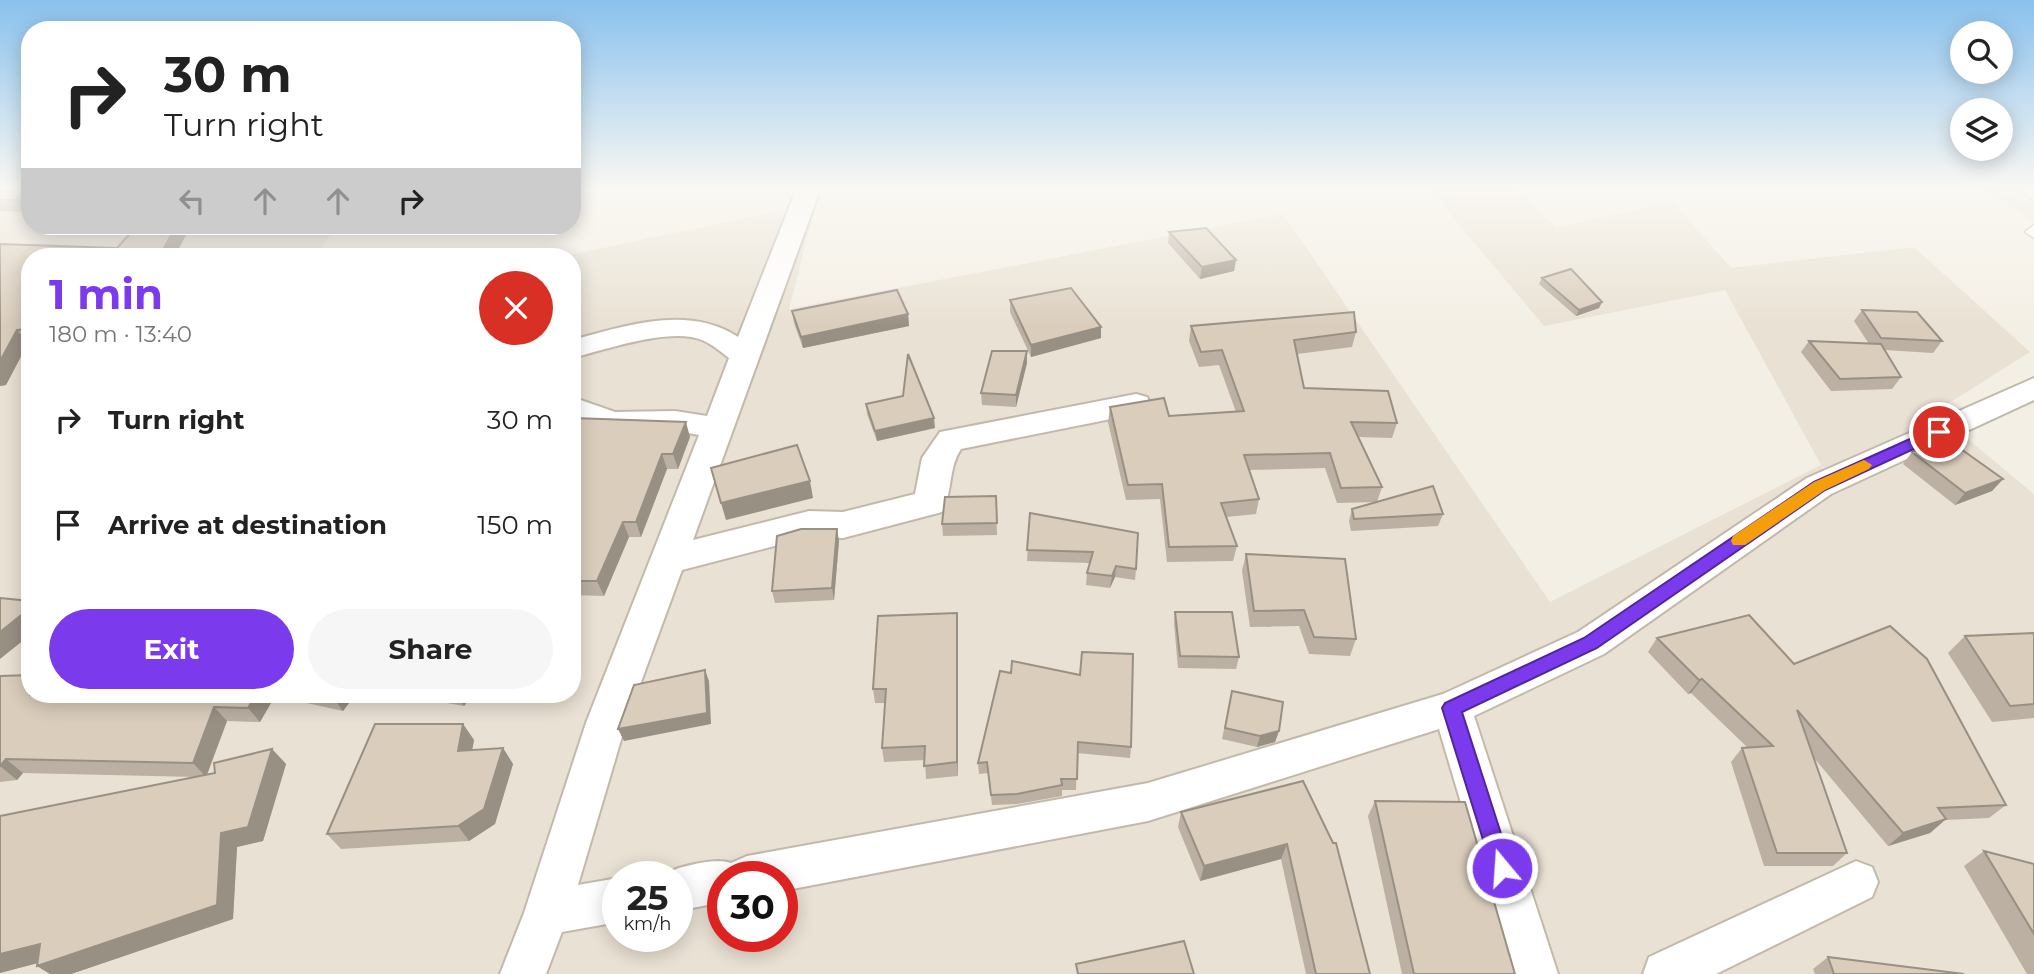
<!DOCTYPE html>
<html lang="en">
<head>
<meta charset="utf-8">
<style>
	body { margin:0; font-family:Montserrat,sans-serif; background:#f6f6f6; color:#222; height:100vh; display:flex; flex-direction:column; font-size:26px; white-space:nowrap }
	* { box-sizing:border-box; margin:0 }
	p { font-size:23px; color:#767676 }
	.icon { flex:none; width:38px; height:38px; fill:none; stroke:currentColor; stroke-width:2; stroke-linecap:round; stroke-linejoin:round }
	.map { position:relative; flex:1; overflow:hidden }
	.details { position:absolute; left:21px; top:248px; width:560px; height:455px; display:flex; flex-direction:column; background:#fff; border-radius:28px; box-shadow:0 4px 18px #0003 }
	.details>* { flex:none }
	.top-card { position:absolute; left:21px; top:21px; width:560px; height:214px; border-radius:28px; box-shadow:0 4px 18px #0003; background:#fff; color:#222; overflow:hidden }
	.fabs { position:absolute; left:1950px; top:21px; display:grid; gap:14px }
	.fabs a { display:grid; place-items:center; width:63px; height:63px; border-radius:50%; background:#fff; box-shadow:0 4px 18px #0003; font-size:35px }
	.speed { position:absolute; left:602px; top:861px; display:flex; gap:14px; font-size:35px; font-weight:700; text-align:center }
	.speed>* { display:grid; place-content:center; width:91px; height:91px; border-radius:50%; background:#fff; box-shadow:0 4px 18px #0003; line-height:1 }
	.speed small { font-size:18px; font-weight:400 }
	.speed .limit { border:10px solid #d22; background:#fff; color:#111 }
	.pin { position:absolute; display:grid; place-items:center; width:60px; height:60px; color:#fff; margin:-30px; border:4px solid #fff; border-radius:50%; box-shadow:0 2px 7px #0007 }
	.me { position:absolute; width:77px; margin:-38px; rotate:342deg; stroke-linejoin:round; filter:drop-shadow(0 0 5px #0008) }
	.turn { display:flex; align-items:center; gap:24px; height:147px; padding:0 28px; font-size:32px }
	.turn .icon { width:91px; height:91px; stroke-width:2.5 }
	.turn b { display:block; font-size:49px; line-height:60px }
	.lanes { display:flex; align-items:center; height:66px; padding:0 28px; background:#0003; justify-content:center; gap:35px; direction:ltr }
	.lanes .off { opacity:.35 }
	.round { display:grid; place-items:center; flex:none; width:74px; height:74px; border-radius:37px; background:#f6f6f6 }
	.summary { display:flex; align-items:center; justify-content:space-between; height:119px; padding:0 28px }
	h1 { font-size:42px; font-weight:700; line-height:52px; color:#7c3aed }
	.primary-button { display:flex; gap:14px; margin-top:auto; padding:14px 28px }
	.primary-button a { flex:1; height:80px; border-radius:42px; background:#7c3aed; color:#fff; font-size:28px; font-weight:700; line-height:80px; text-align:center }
	.primary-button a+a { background:#f6f6f6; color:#222 }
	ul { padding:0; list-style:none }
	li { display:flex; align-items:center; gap:21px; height:105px; padding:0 28px }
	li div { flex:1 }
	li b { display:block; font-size:26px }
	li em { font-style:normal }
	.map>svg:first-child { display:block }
	.residential { fill:#e9e1d3; fill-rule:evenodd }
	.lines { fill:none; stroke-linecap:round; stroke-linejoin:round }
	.lane-casing { stroke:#c3b9aa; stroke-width:3 }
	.street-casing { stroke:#c3b9aa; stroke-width:4 }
	.lane { fill:#fff; fill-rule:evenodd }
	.street { fill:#fff; fill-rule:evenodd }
	.wall { fill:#bbb0a2 }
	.shaded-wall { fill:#999084 }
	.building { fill:#dacdbc; stroke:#999084; stroke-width:2 }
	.route { fill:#7c3aed; stroke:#51269a; stroke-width:2 }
	.slow { fill:#f59e0b }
</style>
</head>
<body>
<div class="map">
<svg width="2034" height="974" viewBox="0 0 2034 974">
	<rect width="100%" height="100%" fill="#f4efe5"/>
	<path class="residential" d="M 0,190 L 30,190 L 30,226 L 338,226 L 313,257 L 30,257 L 30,695 L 572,695 L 572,257 L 560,257 L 816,203 L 789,309 L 1283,214 L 1550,602 L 1821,465 L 1725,290 L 1544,326 L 1430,190 L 1515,190 L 1556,228 L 1672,201 L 1731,268 L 1914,247 L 2030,352 L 1935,412 L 2034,494 L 2034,974 L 0,974 ZM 618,877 L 677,877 L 677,936 L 618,936 ZM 723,877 L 782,877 L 782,936 L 723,936 Z
		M 1985,190 L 2034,190 L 2034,223 Z"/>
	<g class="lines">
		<g class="lane-casing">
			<path id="lane" d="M 2020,190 L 2033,190 L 2034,200 Z
				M 2034,225 L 2034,238 L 2025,232 Z"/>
		</g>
		<g class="street-casing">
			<path id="street" d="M 796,190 L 820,190 L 693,540 L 809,511 L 843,512 L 915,494 L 922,458 L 940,432 L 1136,394 L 1147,397 L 1151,404 L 1147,411 L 1136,414 L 961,449 C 948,468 953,492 942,512 L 843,538 L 809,537 L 682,570 L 626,723 L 578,885 L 618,878 L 618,922 L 562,932 L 546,974 L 500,974 L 524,913 L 586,723 L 699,435 C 656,426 614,441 572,421 L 572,397 L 615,412 L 675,411 L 707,416 L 729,358 C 721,352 712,344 702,340 C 670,327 605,350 572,358 L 572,340 C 625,326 688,304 738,337 Z
				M 2034,378 L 2034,400 L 1831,494 L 1604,654 L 1474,716 L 1558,974 L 1512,974 L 1439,729 L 1148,821 L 782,891 L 782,877 L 723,877 L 723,902 L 677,911 L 677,877 L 660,877 C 673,867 716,857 731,863 L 747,856 L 1148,783 L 1443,694 L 1578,632 L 1807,478 Z
				M 1856,861 L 1872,867 L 1878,882 L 1872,897 L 1716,974 L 1643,974 L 1649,957 Z"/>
		</g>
		<use href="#lane" class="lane"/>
		<use href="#street" class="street"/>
	</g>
	<path class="wall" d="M 0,190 L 30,190 L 30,205 L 23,212 L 0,211 Z
		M 137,226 L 191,226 L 174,257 L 30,257 L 30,343 L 28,343 L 6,385 L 0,386 L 0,244 L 117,248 Z
		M 1169,232 L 1236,260 L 1234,271 L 1200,279 L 1168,243 Z
		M 1542,278 L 1602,302 L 1599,308 L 1576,316 L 1539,284 Z
		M 1010,300 L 1101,327 L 1101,338 L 1031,357 L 1010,312 Z
		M 1862,310 L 1942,341 L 1933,353 L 1885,350 L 1901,377 L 1892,389 L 1831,391 L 1801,352 L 1809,341 L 1869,344 L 1854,321 Z
		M 792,311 L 908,314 L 909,326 L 803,348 L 794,323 Z
		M 1191,326 L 1356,332 L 1352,347 L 1297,354 L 1304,388 L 1397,423 L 1392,438 L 1358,437 L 1382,487 L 1377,502 L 1337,503 L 1325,468 L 1249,470 L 1259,499 L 1256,514 L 1226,517 L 1237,546 L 1233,561 L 1167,562 L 1160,499 L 1126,500 L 1108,422 L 1110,407 L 1169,416 L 1236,412 L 1219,365 L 1199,367 L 1189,341 Z
		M 1027,363 L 1016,407 L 982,405 L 981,393 Z
		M 866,404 L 935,428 L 877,441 L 867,414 Z
		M 572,419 L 690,437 L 678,469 L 667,469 L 641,537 L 629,537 L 604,596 L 572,595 Z
		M 1912,452 L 2003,479 L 1992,491 L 1955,505 L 1903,464 Z
		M 996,496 L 997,535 L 943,536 L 942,524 Z
		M 1352,509 L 1443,514 L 1438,526 L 1351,531 L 1349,521 Z
		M 1030,513 L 1136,569 L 1135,580 L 1115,577 L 1110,588 L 1086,585 L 1087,573 L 1090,563 L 1027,561 Z
		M 839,541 L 834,600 L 775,603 L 772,591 Z
		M 1246,554 L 1356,639 L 1350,656 L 1309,654 L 1299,626 L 1250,627 L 1242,571 Z
		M 1175,612 L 1239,657 L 1236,669 L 1178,668 L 1174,623 Z
		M 957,613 L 958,776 L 926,779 L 925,760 L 884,762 L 882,748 L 885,703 L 875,703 L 873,689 Z
		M 2034,633 L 2034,718 L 1992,722 L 1948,653 L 1965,636 Z
		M 1657,638 L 1794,664 L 2006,805 L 1989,818 L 1945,820 L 1930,833 L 1888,846 L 1814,758 L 1847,853 L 1833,866 L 1764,866 L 1731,762 L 1742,748 L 1748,748 L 1691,693 L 1688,694 L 1648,652 Z
		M 1000,671 L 1131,747 L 1130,758 L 1077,753 L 1076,790 L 1062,790 L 1062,796 L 1017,804 L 992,805 L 988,773 L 979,774 L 978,763 Z
		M 0,676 L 30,695 L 355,695 L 343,711 L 275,696 L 260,722 L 227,721 L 207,775 L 215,773 L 272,749 L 286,764 L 263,841 L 237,847 L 233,919 L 71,974 L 50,974 L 37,966 L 37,963 L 0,973 L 0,816 L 196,777 L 23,773 L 17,780 L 0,782 Z
		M 1232,691 L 1279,731 L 1275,742 L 1257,747 L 1222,739 Z
		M 411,695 L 472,695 L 464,706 L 413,697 Z
		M 463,724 L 474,740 L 472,750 L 503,748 L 513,764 L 495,824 L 469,841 L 341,849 L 327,834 Z
		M 1303,781 L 1370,974 L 1306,974 L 1281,859 L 1200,881 L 1178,827 L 1181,812 Z
		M 1375,801 L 1515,974 L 1402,974 L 1368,816 Z
		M 1984,851 L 2034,864 L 2034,974 L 2027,974 L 1964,866 Z
		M 1828,957 L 1964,974 L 1815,974 L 1813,969 Z"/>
	<path class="shaded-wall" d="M 26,190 L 30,190 L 30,205 L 23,212 L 15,200 Z
		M 176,226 L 191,226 L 174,257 L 159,257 Z
		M 1236,260 L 1234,271 L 1200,279 L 1202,267 Z
		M 1602,302 L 1599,308 L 1576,316 L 1579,310 Z
		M 908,314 L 909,326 L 803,348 L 801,337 Z
		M 1101,327 L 1101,338 L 1031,357 L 1031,345 Z
		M 17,330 L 28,343 L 6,385 L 0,386 L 0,361 Z
		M 1027,351 L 1027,363 L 1016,407 L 1016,395 Z
		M 934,418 L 935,428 L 877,441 L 875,431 Z
		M 686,422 L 690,437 L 678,469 L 673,454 Z
		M 662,454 L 667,469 L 641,537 L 636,522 Z
		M 2003,479 L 1992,491 L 1955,505 L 1965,493 Z
		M 810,481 L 813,498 L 726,520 L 721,503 Z
		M 623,522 L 629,537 L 604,596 L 597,581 Z
		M 837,529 L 839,541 L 834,600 L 832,588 Z
		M 1116,566 L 1115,577 L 1110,588 L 1112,576 Z
		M 30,608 L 30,635 L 0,659 L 0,632 Z
		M 957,613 L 958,628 L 958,776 L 957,762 Z
		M 705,670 L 709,681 L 711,724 L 624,741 L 618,729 Z
		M 1702,679 L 1691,693 L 1688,694 L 1699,680 Z
		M 256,695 L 274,695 L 275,696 L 260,722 L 248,708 Z
		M 333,695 L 355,695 L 343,711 L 332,696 Z
		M 457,695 L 472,695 L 464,706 Z
		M 214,707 L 227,721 L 206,777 L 193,763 Z
		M 463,724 L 474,740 L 469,767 L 458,751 Z
		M 1279,731 L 1275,742 L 1257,747 L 1260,736 Z
		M 503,748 L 513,764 L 495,824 L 469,841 L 458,826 Z
		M 272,749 L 286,764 L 263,841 L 237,847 L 233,919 L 71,974 L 50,974 L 37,966 L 221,833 Z
		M 6,759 L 23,773 L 17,780 L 0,766 Z
		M 1946,819 L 1930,833 L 1888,846 L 1903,833 Z
		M 1287,844 L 1281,859 L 1200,881 L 1204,866 Z
		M 40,944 L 61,957 L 0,973 L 0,954 Z"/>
	<path class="building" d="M 0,190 L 26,190 L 15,200 L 0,200 Z
		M 137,226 L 176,226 L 159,257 L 30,257 L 30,329 L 17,330 L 0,361 L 0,244 L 117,248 Z
		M 1206,228 L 1236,260 L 1202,267 L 1169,232 Z
		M 1571,269 L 1602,302 L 1579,310 L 1542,278 Z
		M 1071,288 L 1101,327 L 1031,345 L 1010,300 Z
		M 897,290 L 908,314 L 801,337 L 792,311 Z
		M 1862,310 L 1917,312 L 1942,341 L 1881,338 Z
		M 1354,312 L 1356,332 L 1294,340 L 1304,388 L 1388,391 L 1397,423 L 1351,422 L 1382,487 L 1341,488 L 1330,453 L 1244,455 L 1259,499 L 1221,503 L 1237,546 L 1169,547 L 1162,484 L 1128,485 L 1110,407 L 1164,398 L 1169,416 L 1244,411 L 1222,350 L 1201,352 L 1191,326 Z
		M 1809,341 L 1881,344 L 1901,377 L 1840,379 Z
		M 992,351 L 1027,351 L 1016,395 L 981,393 Z
		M 908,354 L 934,418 L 875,431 L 866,404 L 903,396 Z
		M 573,418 L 686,422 L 673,454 L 662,454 L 636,522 L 623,522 L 597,581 L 572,581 Z
		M 1944,437 L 2003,479 L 1965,493 L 1912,452 Z
		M 797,445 L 810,481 L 721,503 L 711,468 Z
		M 1433,486 L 1443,514 L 1354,519 L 1352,509 Z
		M 996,496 L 997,523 L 942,524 L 945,497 Z
		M 1030,513 L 1138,533 L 1136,569 L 1116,566 L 1112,576 L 1087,573 L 1093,552 L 1027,550 Z
		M 801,529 L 837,529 L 832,588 L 772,591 L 777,536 Z
		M 1246,554 L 1345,559 L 1356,639 L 1314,637 L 1304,610 L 1254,611 Z
		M 0,598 L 30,601 L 30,608 L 0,632 Z
		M 1175,612 L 1232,612 L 1239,657 L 1180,656 Z
		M 957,613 L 957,762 L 924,766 L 925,746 L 882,748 L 886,689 L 873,689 L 878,616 Z
		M 1749,615 L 1794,664 L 1890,626 L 1927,659 L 2006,805 L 1938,808 L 1946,819 L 1903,833 L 1797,710 L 1847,853 L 1777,853 L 1742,748 L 1773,746 L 1702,679 L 1699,680 L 1657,638 Z
		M 2034,633 L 2034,704 L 2010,706 L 1965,636 Z
		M 1082,652 L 1133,654 L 1131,747 L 1078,742 L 1077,779 L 1061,779 L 1062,785 L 1017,794 L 991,795 L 987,762 L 978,763 L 1000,671 L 1011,673 L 1012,661 L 1080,675 Z
		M 705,670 L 707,713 L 618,729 L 634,685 Z
		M 30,675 L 30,695 L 256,695 L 248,708 L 214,707 L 193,763 L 6,759 L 0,766 L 0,676 Z
		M 1232,691 L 1283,702 L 1279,731 L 1260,736 L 1225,728 Z
		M 375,724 L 463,724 L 458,751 L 503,748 L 484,809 L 458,826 L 327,834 Z
		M 272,749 L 248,827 L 221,833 L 217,905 L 37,966 L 40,944 L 0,954 L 0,816 L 215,773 L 214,763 Z
		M 1303,781 L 1333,843 L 1336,843 L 1370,974 L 1316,974 L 1287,844 L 1204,866 L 1181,812 Z
		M 1375,801 L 1465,802 L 1515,974 L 1414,974 Z
		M 1984,851 L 2034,864 L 2034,934 Z
		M 1184,941 L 1194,974 L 1078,974 L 1076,964 Z
		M 1828,957 L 1964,974 L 1834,974 Z"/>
	<linearGradient id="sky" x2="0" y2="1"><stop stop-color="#89c1ee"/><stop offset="0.58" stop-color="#faf8f3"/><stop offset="1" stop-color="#faf8f3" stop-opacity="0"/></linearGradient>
	<rect width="2034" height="326" fill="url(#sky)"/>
	<path class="route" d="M 1939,426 L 1946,432 L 1944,435 L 1825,490 L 1597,648 L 1462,712 L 1512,868 L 1509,875 L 1502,878 L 1494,875 L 1442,708 L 1445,703 L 1584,638 L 1814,482 Z"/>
	<path class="slow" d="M 1864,460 L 1872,465 L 1869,469 L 1825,490 L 1745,545 L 1733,545 L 1731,541 L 1733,536 L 1814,482 Z"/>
</svg>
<div class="fabs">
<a><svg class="icon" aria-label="search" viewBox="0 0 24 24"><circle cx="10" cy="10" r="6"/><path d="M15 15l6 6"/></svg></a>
<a><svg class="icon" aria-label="layers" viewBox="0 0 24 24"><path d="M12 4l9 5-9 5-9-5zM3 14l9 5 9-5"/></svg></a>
</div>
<div class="speed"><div>25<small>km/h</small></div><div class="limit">30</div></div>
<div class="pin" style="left:1939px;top:432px;background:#d93025"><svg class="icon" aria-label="arrive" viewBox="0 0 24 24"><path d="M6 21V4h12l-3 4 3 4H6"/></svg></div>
<svg class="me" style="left:1502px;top:868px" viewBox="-20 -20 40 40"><circle r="17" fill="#7c3aed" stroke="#fff" stroke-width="3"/><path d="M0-11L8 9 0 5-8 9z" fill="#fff"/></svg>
<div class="top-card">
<div class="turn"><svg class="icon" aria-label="right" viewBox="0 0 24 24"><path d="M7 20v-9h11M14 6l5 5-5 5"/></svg><div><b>30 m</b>Turn right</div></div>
<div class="lanes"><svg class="icon off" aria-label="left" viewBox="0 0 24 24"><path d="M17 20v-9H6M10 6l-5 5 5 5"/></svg><svg class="icon off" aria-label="ahead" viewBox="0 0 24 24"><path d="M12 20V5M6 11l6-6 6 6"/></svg><svg class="icon off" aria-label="ahead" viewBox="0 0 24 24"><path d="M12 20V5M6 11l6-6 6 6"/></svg><svg class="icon" aria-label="right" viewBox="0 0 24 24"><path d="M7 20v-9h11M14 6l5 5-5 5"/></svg></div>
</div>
<section class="details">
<div class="summary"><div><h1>1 min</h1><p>180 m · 13:40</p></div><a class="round" style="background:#d93025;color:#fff"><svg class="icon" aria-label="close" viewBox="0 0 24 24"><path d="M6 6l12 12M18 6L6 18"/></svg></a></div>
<ul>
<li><svg class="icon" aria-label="right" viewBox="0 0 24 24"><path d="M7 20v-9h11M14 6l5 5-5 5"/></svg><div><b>Turn right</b></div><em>30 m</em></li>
<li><svg class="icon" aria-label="arrive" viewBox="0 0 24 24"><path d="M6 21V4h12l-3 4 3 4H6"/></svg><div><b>Arrive at destination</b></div><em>150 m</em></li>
</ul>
<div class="primary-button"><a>Exit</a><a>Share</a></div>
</section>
</div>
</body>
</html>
